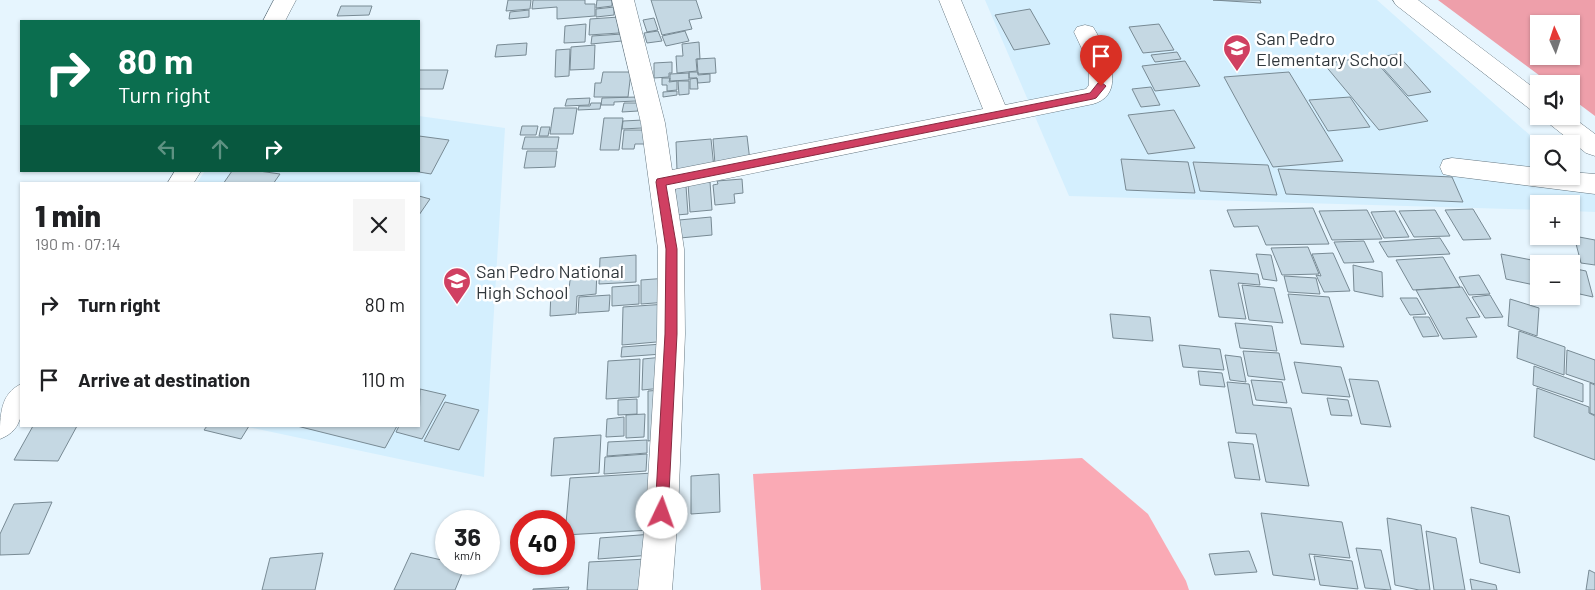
<!DOCTYPE html>
<html lang="en">
<head>
<meta charset="utf-8">
<style>
	body { margin:0; font-family:Barlow,sans-serif; background:#f6f6f6; color:#202124; height:100vh; display:flex; flex-direction:column; font-size:19px; white-space:nowrap }
	* { box-sizing:border-box; margin:0 }
	p { font-size:16px; color:#757577 }
	.icon { flex:none; width:28px; height:28px; fill:none; stroke:currentColor; stroke-width:2; stroke-linecap:round; stroke-linejoin:round }
	.map { position:relative; flex:1; overflow:hidden }
	.sheet { position:absolute; left:20px; top:182px; width:400px; height:245px; display:flex; flex-direction:column; background:#fff; border-radius:0px; box-shadow:0 1px 4px #0004 }
	.sheet>* { flex:none }
	.guide { position:absolute; left:20px; top:20px; width:400px; height:152px; border-radius:0px; box-shadow:0 1px 4px #0004; background:#0b6e4f; color:#fff; overflow:hidden }
	.needle { width:32px; rotate:357deg }
	.buttons { position:absolute; left:1530px; top:15px; display:grid; gap:10px }
	.buttons a { display:grid; place-items:center; width:50px; height:50px; border-radius:0px; background:#fff; box-shadow:0 1px 4px #0004; font-size:25px }
	.speed { position:absolute; left:435px; top:510px; display:flex; gap:10px; font-size:25px; font-weight:700; text-align:center }
	.speed>* { display:grid; place-content:center; width:65px; height:65px; border-radius:50%; background:#fff; box-shadow:0 1px 4px #0004; line-height:1 }
	.speed small { font-size:12px; font-weight:400 }
	.speed .limit { border:8px solid #d22; background:#fff; color:#111 }
	.pin { position:absolute; display:grid; place-items:center; width:42px; height:42px; color:#fff; margin:-51px -21px; border-radius:50% 50% 50% 0; rotate:-45deg; box-shadow:0 0 5px #0007 }
	.pin .icon { rotate:45deg }
	.me { position:absolute; width:55px; margin:-28px; rotate:3deg; stroke-linejoin:round; filter:drop-shadow(0 0 4px #0008) }
	.turn { display:flex; align-items:center; gap:18px; height:105px; padding:0 15px; font-size:22px }
	.turn .icon { width:65px; height:65px; stroke-width:2.5 }
	.turn b { display:block; font-size:35px; line-height:42px }
	.lanes { display:flex; align-items:center; height:48px; padding:0 15px; background:#0003; justify-content:center; gap:25px; direction:ltr }
	.lanes .off { opacity:.35 }
	.round { display:grid; place-items:center; flex:none; width:52px; height:52px; border-radius:0px; background:#f6f6f6 }
	.overview { display:flex; align-items:center; justify-content:space-between; height:85px; padding:0 15px }
	h1 { font-size:30px; font-weight:800; line-height:38px }
	ul { padding:0; list-style:none }
	li { display:flex; align-items:center; gap:15px; height:75px; padding:0 15px }
	li div { flex:1 }
	li b { display:block; font-size:19px }
	li em { font-style:normal }
	.map>svg:first-child { display:block }
	.built { fill:#d4effe }
	.forest { fill:#faaab5 }
	.water { fill:#ee9faa; fill-rule:evenodd }
	.building { fill:#c5d8e3; stroke:#788a94 }
	.lines { fill:none; stroke-linecap:round; stroke-linejoin:round }
	.minor-casing { stroke:#697a84; stroke-width:1 }
	.minor { fill:#fff; fill-rule:evenodd }
	.route { fill:#d04062; stroke:#872a40 }
	.labels { text-anchor:middle; dominant-baseline:central; stroke-width:5; stroke-linejoin:round; paint-order:stroke }
	.poi-label { font-size:18px; fill:#30373c; stroke:#fff; text-anchor:start }
</style>
</head>
<body>
<div class="map">
<svg width="1595" height="590" viewBox="0 0 1595 590">
	<rect width="100%" height="100%" fill="#e6f5fe"/>
	<path class="built" d="M 985,0 L 1377,0 L 1540,144 L 1539,176 L 1571,176 L 1571,172 L 1595,193 L 1595,212 L 1571,211 L 1571,204 L 1539,204 L 1539,210 L 1069,196 Z
		M 419,116 L 505,128 L 484,477 L 243,426 L 419,426 L 419,184 L 196,184 L 205,171 L 419,171 Z"/>
	<path class="forest" d="M 1082,458 L 1148,514 L 1186,581 L 1189,590 L 761,590 L 753,474 Z"/>
	<path class="water" d="M 1438,0 L 1595,0 L 1595,116 L 1571,98 L 1571,84 L 1551,84 ZM 1539,24 L 1571,24 L 1571,56 L 1539,56 Z"/>
	<path class="building" d="M 508,0 L 531,0 L 530,9 L 506,11 Z
		M 533,0 L 585,0 L 585,4 L 595,4 L 595,16 L 557,19 L 557,7 L 532,9 Z
		M 597,0 L 612,0 L 612,6 L 596,8 Z
		M 651,0 L 696,0 L 702,18 L 689,20 L 692,29 L 662,35 Z
		M 1213,0 L 1260,0 L 1261,3 Z
		M 341,6 L 372,6 L 369,15 L 337,16 Z
		M 614,7 L 614,15 L 596,17 L 596,9 Z
		M 1030,9 L 1050,44 L 1014,50 L 995,15 Z
		M 529,10 L 529,17 L 509,19 L 510,12 Z
		M 619,17 L 619,33 L 589,35 L 590,19 Z
		M 654,18 L 658,30 L 647,32 L 643,20 Z
		M 586,24 L 585,42 L 564,43 L 565,26 Z
		M 1159,24 L 1174,50 L 1143,53 L 1129,27 Z
		M 658,31 L 662,41 L 647,43 L 644,33 Z
		M 685,31 L 689,41 L 666,46 L 662,36 Z
		M 622,34 L 622,41 L 591,44 L 592,36 Z
		M 699,42 L 700,59 L 696,59 L 697,71 L 677,73 L 676,56 L 683,56 L 682,44 Z
		M 527,43 L 526,55 L 495,57 L 497,45 Z
		M 595,45 L 594,69 L 570,70 L 571,47 Z
		M 570,49 L 569,76 L 555,77 L 556,50 Z
		M 1177,52 L 1181,59 L 1155,62 L 1151,55 Z
		M 1397,54 L 1431,92 L 1408,96 L 1374,58 Z
		M 1371,56 L 1428,121 L 1379,130 L 1324,64 Z
		M 715,58 L 716,73 L 698,74 L 697,59 Z
		M 1185,61 L 1200,86 L 1155,91 L 1142,66 Z
		M 672,62 L 672,73 L 669,73 L 669,77 L 654,78 L 654,63 Z
		M 419,70 L 448,70 L 443,89 L 419,89 Z
		M 603,72 L 631,72 L 628,97 L 594,97 L 595,83 L 601,83 Z
		M 689,72 L 698,72 L 698,75 L 710,74 L 710,82 L 698,83 L 697,78 L 689,78 Z
		M 1289,72 L 1343,161 L 1273,167 L 1224,77 Z
		M 689,73 L 689,80 L 670,81 L 670,74 Z
		M 662,78 L 670,78 L 669,82 L 677,81 L 677,90 L 667,91 L 667,85 L 662,85 Z
		M 697,78 L 698,89 L 690,89 L 690,79 Z
		M 678,81 L 689,81 L 689,94 L 679,95 Z
		M 1151,87 L 1160,105 L 1141,107 L 1132,89 Z
		M 677,91 L 677,95 L 663,97 L 663,92 Z
		M 637,97 L 636,101 L 614,102 L 614,105 L 601,105 L 602,98 Z
		M 1350,97 L 1370,127 L 1328,131 L 1309,100 Z
		M 590,98 L 589,105 L 565,106 L 567,99 Z
		M 591,103 L 601,103 L 600,109 L 578,110 L 579,106 L 590,106 Z
		M 624,103 L 639,103 L 638,111 L 622,112 Z
		M 554,108 L 577,108 L 573,134 L 550,134 Z
		M 1174,110 L 1195,148 L 1148,154 L 1128,115 Z
		M 604,118 L 623,118 L 619,150 L 600,150 Z
		M 643,120 L 642,128 L 622,129 L 623,121 Z
		M 522,126 L 538,126 L 536,135 L 520,135 Z
		M 541,127 L 550,127 L 548,136 L 539,136 Z
		M 624,130 L 649,130 L 648,144 L 635,144 L 634,149 L 622,149 Z
		M 419,136 L 449,140 L 431,174 L 413,171 L 419,171 Z
		M 747,136 L 750,161 L 715,164 L 713,139 Z
		M 525,137 L 559,137 L 557,149 L 522,149 Z
		M 711,139 L 714,168 L 677,171 L 676,142 Z
		M 527,151 L 557,151 L 555,167 L 524,168 Z
		M 1121,159 L 1188,162 L 1195,193 L 1126,190 Z
		M 1193,162 L 1268,165 L 1277,195 L 1200,191 Z
		M 1278,169 L 1452,177 L 1463,202 L 1286,194 Z
		M 232,171 L 259,171 L 280,174 L 273,184 L 223,184 Z
		M 742,179 L 743,193 L 734,194 L 735,203 L 715,205 L 713,185 L 718,184 L 717,181 Z
		M 710,182 L 712,210 L 690,212 L 688,184 Z
		M 686,186 L 688,214 L 677,215 L 675,187 Z
		M 419,196 L 430,199 L 419,215 Z
		M 1313,208 L 1329,244 L 1266,245 L 1258,226 L 1234,227 L 1227,210 Z
		M 1473,209 L 1491,239 L 1463,240 L 1445,210 Z
		M 1367,210 L 1382,239 L 1332,240 L 1319,211 Z
		M 1435,210 L 1450,236 L 1414,237 L 1399,211 Z
		M 1395,211 L 1409,237 L 1384,238 L 1371,212 Z
		M 711,217 L 712,235 L 680,238 L 679,220 Z
		M 1574,236 L 1595,240 L 1595,265 L 1581,263 Z
		M 1440,238 L 1450,254 L 1388,257 L 1379,242 Z
		M 1364,241 L 1374,262 L 1344,263 L 1334,242 Z
		M 1308,247 L 1319,274 L 1282,275 L 1271,248 Z
		M 1333,253 L 1350,291 L 1324,292 L 1316,275 L 1321,276 L 1312,254 Z
		M 1256,254 L 1271,255 L 1277,281 L 1263,279 Z
		M 1501,254 L 1552,264 L 1539,264 L 1539,286 L 1506,279 Z
		M 636,255 L 636,282 L 599,284 L 600,258 Z
		M 1443,257 L 1460,287 L 1413,290 L 1396,260 Z
		M 1353,265 L 1382,272 L 1383,297 L 1354,291 Z
		M 1571,268 L 1586,271 L 1593,297 L 1571,292 Z
		M 597,270 L 596,294 L 577,296 L 576,314 L 550,316 L 551,290 L 569,289 L 571,272 Z
		M 1210,270 L 1258,274 L 1260,285 L 1238,283 L 1246,319 L 1219,317 Z
		M 1479,275 L 1490,294 L 1469,295 L 1459,277 Z
		M 1284,276 L 1316,278 L 1320,294 L 1288,292 Z
		M 668,278 L 668,302 L 641,304 L 641,280 Z
		M 639,285 L 639,304 L 612,306 L 612,287 Z
		M 1242,285 L 1274,288 L 1283,323 L 1249,320 Z
		M 1462,287 L 1480,317 L 1466,318 L 1477,337 L 1443,339 L 1416,290 Z
		M 1288,294 L 1329,297 L 1344,347 L 1301,344 Z
		M 610,295 L 609,311 L 578,313 L 579,297 Z
		M 1490,295 L 1503,317 L 1485,318 L 1472,297 Z
		M 1400,298 L 1417,298 L 1426,314 L 1410,315 Z
		M 1510,299 L 1539,308 L 1537,336 L 1508,326 Z
		M 667,304 L 668,341 L 622,345 L 623,307 Z
		M 1110,314 L 1150,317 L 1153,341 L 1113,338 Z
		M 1413,317 L 1429,317 L 1439,336 L 1423,337 Z
		M 1235,323 L 1272,326 L 1277,351 L 1240,348 Z
		M 1519,331 L 1565,347 L 1564,375 L 1517,358 Z
		M 662,344 L 662,354 L 621,357 L 622,347 Z
		M 1179,345 L 1220,349 L 1224,370 L 1183,367 Z
		M 1567,350 L 1595,360 L 1595,384 L 1566,374 Z
		M 1243,351 L 1279,353 L 1285,380 L 1248,376 Z
		M 1225,355 L 1241,357 L 1246,382 L 1230,380 Z
		M 663,357 L 663,388 L 642,390 L 643,359 Z
		M 640,359 L 639,397 L 606,399 L 608,361 Z
		M 1294,362 L 1341,367 L 1350,397 L 1302,393 Z
		M 1534,366 L 1583,384 L 1583,402 L 1533,385 Z
		M 1198,371 L 1222,373 L 1225,387 L 1200,385 Z
		M 1349,379 L 1378,381 L 1391,427 L 1361,424 Z
		M 1251,380 L 1282,382 L 1287,403 L 1256,400 Z
		M 1227,382 L 1249,384 L 1253,405 L 1291,408 L 1309,486 L 1266,482 L 1256,434 L 1236,433 Z
		M 1590,383 L 1595,385 L 1595,415 L 1590,413 Z
		M 1537,388 L 1589,407 L 1589,413 L 1595,416 L 1595,460 L 1534,437 Z
		M 420,389 L 446,395 L 422,439 L 396,432 L 399,426 L 419,426 Z
		M 663,390 L 663,439 L 648,441 L 648,391 Z
		M 1327,398 L 1348,400 L 1352,416 L 1331,415 Z
		M 637,399 L 637,414 L 618,415 L 618,400 Z
		M 445,402 L 479,410 L 459,450 L 424,441 Z
		M 645,414 L 644,437 L 626,438 L 626,415 Z
		M 624,417 L 624,436 L 606,437 L 607,419 Z
		M 33,426 L 77,426 L 58,461 L 14,460 Z
		M 207,426 L 249,426 L 241,439 L 204,430 Z
		M 297,426 L 397,426 L 385,448 Z
		M 601,435 L 599,473 L 551,476 L 554,438 Z
		M 647,440 L 647,453 L 607,456 L 608,442 Z
		M 1228,442 L 1253,444 L 1260,480 L 1235,478 Z
		M 647,454 L 646,471 L 604,474 L 605,457 Z
		M 653,473 L 651,530 L 565,535 L 570,478 Z
		M 719,474 L 720,512 L 691,514 L 691,476 Z
		M 52,502 L 29,554 L 0,555 L 0,534 L 14,504 Z
		M 1471,507 L 1509,516 L 1520,573 L 1480,563 Z
		M 1261,513 L 1342,522 L 1350,558 L 1309,554 L 1315,580 L 1273,575 Z
		M 1387,518 L 1421,525 L 1430,590 L 1419,590 L 1395,585 Z
		M 1426,531 L 1456,538 L 1465,590 L 1434,590 Z
		M 653,534 L 652,555 L 598,559 L 600,538 Z
		M 1356,548 L 1381,550 L 1391,590 L 1365,588 Z
		M 1249,551 L 1257,572 L 1215,575 L 1209,554 Z
		M 323,553 L 315,590 L 262,590 L 270,558 Z
		M 411,553 L 446,561 L 446,564 L 465,566 L 455,590 L 394,590 Z
		M 1314,556 L 1352,561 L 1358,589 L 1320,585 Z
		M 647,559 L 646,590 L 587,590 L 589,562 Z
		M 1589,570 L 1595,573 L 1595,590 L 1586,590 Z
		M 1470,579 L 1496,585 L 1497,590 L 1472,590 Z
		M 569,587 L 568,590 L 533,590 L 533,589 Z"/>
	<g class="lines">
		<g class="minor-casing">
			<path id="minor" d="M 274,0 L 296,0 L 285,21 L 263,21 Z
				M 612,0 L 634,0 L 665,123 L 672,170 L 983,109 L 939,0 L 961,0 L 1005,105 L 1086,89 L 1089,85 L 1089,64 L 1074,32 L 1077,27 L 1085,25 L 1093,27 C 1106,48 1129,94 1093,104 L 675,189 L 684,249 L 685,334 L 678,513 L 672,590 L 638,590 L 646,513 L 657,334 L 658,249 L 641,123 Z
				M 1393,0 L 1418,0 L 1539,92 L 1539,112 L 1531,110 L 1396,5 Z
				M 1543,116 L 1571,116 L 1595,134 L 1595,156 L 1586,153 L 1547,122 Z
				M 1452,158 L 1539,168 L 1539,176 L 1571,176 L 1571,172 L 1595,174 L 1595,194 L 1452,176 L 1443,174 L 1440,167 L 1443,160 Z
				M 175,171 L 201,171 L 193,184 L 167,184 Z
				M 21,384 C 22,407 26,429 0,439 C 0,415 0,394 21,384 Z"/>
		</g>
		<use href="#minor" class="minor"/>
	</g>
	<path class="route" d="M 1101,82 L 1106,86 L 1096,98 L 1093,99 L 666,185 L 677,249 L 677,334 L 668,513 L 666,517 L 662,519 L 657,517 L 655,513 L 665,334 L 666,249 L 656,182 L 657,179 L 1090,93 L 1098,83 Z"/>
	<defs>
		<g id="school-pin" transform="scale(1.4375)"><path d="M0 17L-7.5 6A9.5 9.5 0 1 1 7.5 6Z" fill="#d04062" stroke="#fff"/><path d="M0-5L7-2L0 1L-7-2ZM-4 1L0 2.5L4 1V4Q0 6-4 4Z" fill="#fff"/></g>
	</defs>
	<g fill-rule="evenodd">
		<use href="#school-pin" x="1237" y="48"/>
		<use href="#school-pin" x="457" y="281"/>
	</g>
	<g class="labels">
		<g class="poi-label">
			<text x="1256" y="38">San Pedro<tspan x="1256" dy="21">Elementary School</tspan></text>
			<text x="476" y="271">San Pedro National<tspan x="476" dy="21">High School</tspan></text>
		</g>
	</g>
</svg>
<div class="buttons">
<a><svg class="needle" viewBox="-14 -14 28 28"><path d="M0-13l5 13h-10z" fill="#e53935"/><path d="M0 13l5-13h-10z" fill="#757577"/></svg></a>
<a><svg class="icon" aria-label="sound" viewBox="0 0 24 24"><path d="M4 9h4l5-4v14l-5-4H4zM17 9q2 3 0 6"/></svg></a>
<a><svg class="icon" aria-label="search" viewBox="0 0 24 24"><circle cx="10" cy="10" r="6"/><path d="M15 15l6 6"/></svg></a>
<a>+</a>
<a>−</a>
</div>
<div class="speed"><div>36<small>km/h</small></div><div class="limit">40</div></div>
<div class="pin" style="left:1101px;top:86px;background:#d93025"><svg class="icon" aria-label="arrive" viewBox="0 0 24 24"><path d="M6 21V4h12l-3 4 3 4H6"/></svg></div>
<svg class="me" style="left:662px;top:513px" viewBox="-20 -20 40 40"><circle r="19" fill="#fff"/><path d="M0-13L10 11 0 6-10 11z" fill="#d04062"/></svg>
<div class="guide">
<div class="turn"><svg class="icon" aria-label="right" viewBox="0 0 24 24"><path d="M7 20v-9h11M14 6l5 5-5 5"/></svg><div><b>80 m</b>Turn right</div></div>
<div class="lanes"><svg class="icon off" aria-label="left" viewBox="0 0 24 24"><path d="M17 20v-9H6M10 6l-5 5 5 5"/></svg><svg class="icon off" aria-label="ahead" viewBox="0 0 24 24"><path d="M12 20V5M6 11l6-6 6 6"/></svg><svg class="icon" aria-label="right" viewBox="0 0 24 24"><path d="M7 20v-9h11M14 6l5 5-5 5"/></svg></div>
</div>
<section class="sheet">
<div class="overview"><div><h1>1 min</h1><p>190 m · 07:14</p></div><a class="round"><svg class="icon" aria-label="close" viewBox="0 0 24 24"><path d="M6 6l12 12M18 6L6 18"/></svg></a></div>
<ul>
<li><svg class="icon" aria-label="right" viewBox="0 0 24 24"><path d="M7 20v-9h11M14 6l5 5-5 5"/></svg><div><b>Turn right</b></div><em>80 m</em></li>
<li><svg class="icon" aria-label="arrive" viewBox="0 0 24 24"><path d="M6 21V4h12l-3 4 3 4H6"/></svg><div><b>Arrive at destination</b></div><em>110 m</em></li>
</ul>
</section>
</div>
</body>
</html>
